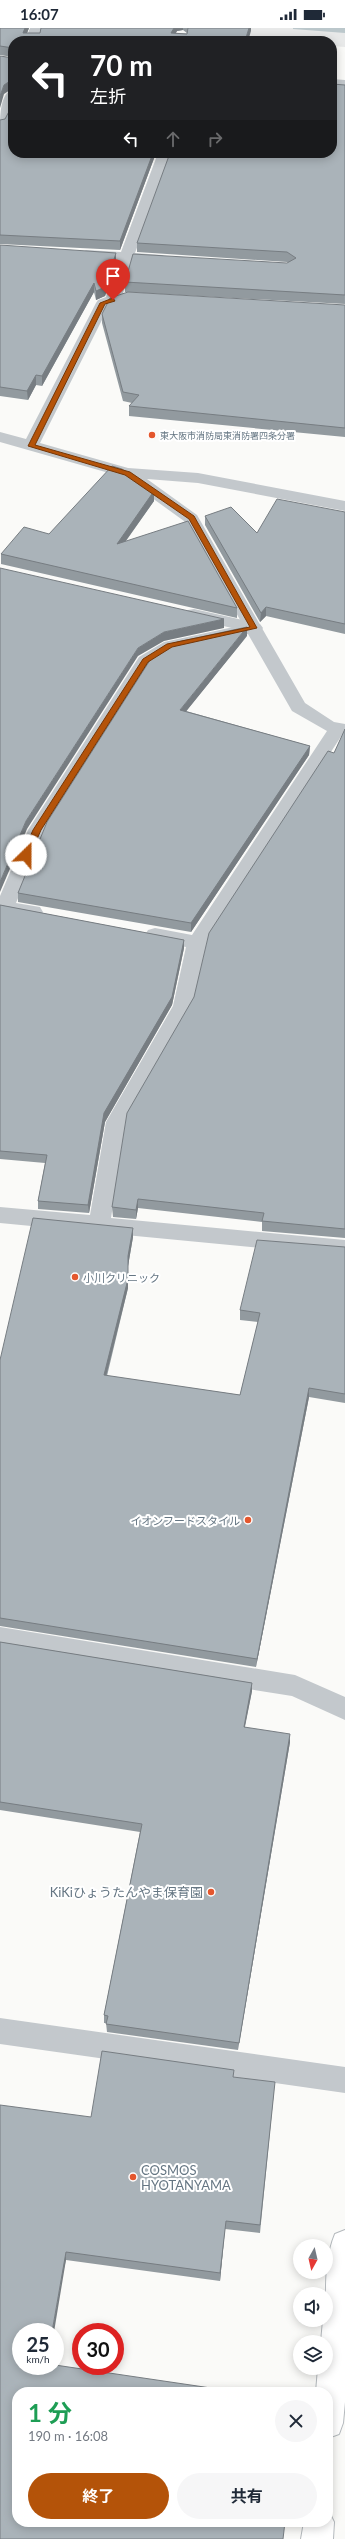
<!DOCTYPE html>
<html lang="ja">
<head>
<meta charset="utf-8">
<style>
	body { margin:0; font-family:Lato,"Noto Sans JP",sans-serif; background:#f6f6f7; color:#1f2937; height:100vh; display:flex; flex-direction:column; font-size:15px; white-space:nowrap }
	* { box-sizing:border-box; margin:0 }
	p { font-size:13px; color:#747a83 }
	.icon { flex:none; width:22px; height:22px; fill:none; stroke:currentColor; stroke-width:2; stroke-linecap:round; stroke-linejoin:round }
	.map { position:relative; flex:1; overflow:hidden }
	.details { position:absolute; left:12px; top:2359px; width:321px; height:140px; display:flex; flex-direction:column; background:#fff; border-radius:16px; box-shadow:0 2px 10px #0003 }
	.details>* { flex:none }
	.top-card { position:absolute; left:8px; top:8px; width:329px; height:122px; border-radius:16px; box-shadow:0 2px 10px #0003; background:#202124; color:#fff; overflow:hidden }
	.needle { width:26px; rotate:188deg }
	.buttons { position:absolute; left:293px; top:2211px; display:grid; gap:8px }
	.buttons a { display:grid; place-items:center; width:40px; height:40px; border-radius:50%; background:#fff; box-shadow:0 2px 10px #0003; font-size:20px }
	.speed { position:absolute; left:12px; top:2295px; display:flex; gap:8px; font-size:20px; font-weight:700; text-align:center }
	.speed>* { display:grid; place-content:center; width:52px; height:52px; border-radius:50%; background:#fff; box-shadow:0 2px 10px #0003; line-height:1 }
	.speed small { font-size:10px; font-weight:400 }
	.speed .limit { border:6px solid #d22; background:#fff; color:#111 }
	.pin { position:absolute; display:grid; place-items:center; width:34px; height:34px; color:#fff; margin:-41px -17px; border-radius:50% 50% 50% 0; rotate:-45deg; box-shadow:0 0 4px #0007 }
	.pin .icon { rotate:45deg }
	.me { position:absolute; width:44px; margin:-22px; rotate:23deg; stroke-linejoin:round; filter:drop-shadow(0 0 3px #0008) }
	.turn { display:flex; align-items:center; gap:14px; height:84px; padding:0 16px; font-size:18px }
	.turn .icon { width:52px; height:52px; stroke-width:2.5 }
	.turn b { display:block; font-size:28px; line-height:34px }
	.lanes { display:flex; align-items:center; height:38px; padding:0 16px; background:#0003; justify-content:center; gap:20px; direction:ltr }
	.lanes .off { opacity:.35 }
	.round { display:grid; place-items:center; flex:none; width:42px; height:42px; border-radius:21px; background:#f6f6f7 }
	.summary { display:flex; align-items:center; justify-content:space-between; height:68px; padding:0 16px }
	h1 { font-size:24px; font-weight:700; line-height:30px; color:#1e9e55 }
	.button { display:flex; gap:8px; margin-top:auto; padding:8px 16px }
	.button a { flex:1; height:46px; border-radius:24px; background:#b45309; color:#fff; font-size:16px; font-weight:700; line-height:46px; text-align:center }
	.button a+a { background:#f6f6f7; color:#1f2937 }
	.status { display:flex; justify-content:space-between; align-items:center; height:28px; padding:0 20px; background:#fff; direction:ltr }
	.status svg { height:11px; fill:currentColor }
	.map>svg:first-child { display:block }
	.built { fill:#e8e9e9 }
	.water { fill:#bbc7cb }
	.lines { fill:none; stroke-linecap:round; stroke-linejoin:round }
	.highway-casing { stroke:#b4b9bd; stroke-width:2 }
	.lane { fill:#c3c8cc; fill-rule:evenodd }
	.street { fill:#c3c8cc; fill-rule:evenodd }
	.highway { fill:#fff; fill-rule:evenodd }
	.wall { fill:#929a9f; fill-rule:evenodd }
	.shaded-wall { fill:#777d82 }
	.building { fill:#aab3b9; stroke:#777d82 }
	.route { fill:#b45309; stroke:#753606 }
	.poi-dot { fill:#e4572e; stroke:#fff; stroke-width:1.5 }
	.labels { text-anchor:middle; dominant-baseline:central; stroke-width:4; stroke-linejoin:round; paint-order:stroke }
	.far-poi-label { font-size:9px; fill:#657683; stroke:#fff; text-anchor:start }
	.poi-label { font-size:11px; fill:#657683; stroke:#fff; text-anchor:start }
	.near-poi-label { font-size:13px; fill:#657683; stroke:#fff; text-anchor:end }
</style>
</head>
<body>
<div class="status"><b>16:07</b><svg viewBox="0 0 49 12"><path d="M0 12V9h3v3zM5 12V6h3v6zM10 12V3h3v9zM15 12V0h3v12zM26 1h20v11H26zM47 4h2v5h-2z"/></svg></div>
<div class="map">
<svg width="345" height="2511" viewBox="0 0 345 2511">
	<rect width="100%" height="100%" fill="#fafaf8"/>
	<path class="built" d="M 203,0 L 345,0 L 345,19 L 332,18 L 332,13 L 271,13 Z"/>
	<path class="water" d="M 293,0 L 345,0 L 345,5 L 293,1 Z"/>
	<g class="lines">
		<g class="highway-casing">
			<path id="highway" d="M 345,2202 L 345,2374 L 343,2395 L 339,2406 L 328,2410 L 328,2364 L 316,2364 L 318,2340 L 326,2340 L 326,2314 L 321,2314 L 323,2292 L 326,2292 C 326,2264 324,2232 335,2206 Z
				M 328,2482 L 334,2494 L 333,2511 L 301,2511 L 304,2494 L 328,2494 Z"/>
		</g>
		<path class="lane" d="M 194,581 L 260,596 L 263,600 L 260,604 L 254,605 L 188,590 L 185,586 L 188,582 Z
			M 0,1599 L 295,1647 L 345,1669 L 345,1692 L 292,1668 L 0,1621 Z"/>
		<path class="street" d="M 30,0 L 42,0 L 39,13 L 25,13 Z
			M 332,51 L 345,52 L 345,60 L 332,59 Z
			M 13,61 C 13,73 15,97 0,101 C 0,89 0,65 13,61 Z
			M 158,125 L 172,125 L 135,225 L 162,227 L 169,231 L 162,235 L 132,233 L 123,265 L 137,265 L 144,269 L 142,272 L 128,273 L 109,278 L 40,415 L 128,440 L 198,445 L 345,473 L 345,483 L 198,455 L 147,451 L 197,487 L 305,675 L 334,694 L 345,696 L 345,708 L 342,707 L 207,914 L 193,978 L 126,1094 L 111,1190 L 345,1212 L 345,1228 L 0,1195 L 0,1179 L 90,1187 L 106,1094 L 173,978 L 186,919 L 148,912 L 145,907 L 148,902 L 155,900 L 192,907 L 327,703 L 292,683 L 248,606 L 176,622 L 151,637 L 46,802 L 16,875 L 40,879 L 43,884 L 40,889 L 33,890 L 0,884 L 0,868 L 28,802 L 139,629 L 164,614 L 243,597 L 184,493 L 123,449 L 0,414 L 0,404 L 26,411 L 96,275 L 98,272 L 106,269 L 118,232 L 86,230 L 79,226 L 86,222 L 121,224 Z
			M 0,1990 L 345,2039 L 345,2065 L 0,2016 Z"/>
		<use href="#highway" class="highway"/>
	</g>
	<path class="wall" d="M 0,0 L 29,0 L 27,5 L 40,5 L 41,0 L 251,0 L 251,3 L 13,13 L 13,29 L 0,27 ZM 183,2 L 187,5 L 187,6 L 175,5 L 177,3 Z
		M 345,57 L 345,276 L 125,264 L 125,254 L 287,235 L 289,235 L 287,234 L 137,224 L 137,215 Z
		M 0,92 L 156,125 L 120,222 L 0,216 Z
		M 0,217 L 116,234 L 105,268 L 96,272 L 94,264 L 42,358 L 36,357 L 28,372 L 0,368 Z
		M 345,277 L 345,409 L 129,388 L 129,378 L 132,375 L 123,373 L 102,295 L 102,286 Z
		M 154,463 L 154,473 L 126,513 L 237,580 L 237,590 L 1,536 L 1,526 Z
		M 345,484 L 345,606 L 266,588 L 260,594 L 205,497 L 205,488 L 257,505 Z
		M 247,608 L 186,683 L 310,718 L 309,727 L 191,904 L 18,874 L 18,865 Z
		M 345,701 L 345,1210 L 262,1203 L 262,1194 L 138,1180 L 136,1191 L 113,1189 L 112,1179 L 194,969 L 334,725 Z
		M 0,877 L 184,912 L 184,920 L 172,977 L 105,1094 L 89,1185 L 38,1181 L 38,1173 L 45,1135 L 0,1131 Z
		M 133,1200 L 133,1209 L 128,1238 L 128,1260 L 107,1348 L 240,1367 L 258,1294 L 240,1292 L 240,1282 L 345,1219 L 345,1375 L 309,1369 L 256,1639 L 0,1598 L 0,1332 Z
		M 0,1614 L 252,1655 L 252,1663 L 245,1699 L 290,1714 L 238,2022 L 107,2004 L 106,1995 L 104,1995 L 104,1987 L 140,1804 L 0,1782 Z
		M 274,2063 L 260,2205 L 225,2201 L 220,2253 L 66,2232 L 0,2511 L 91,2089 Z"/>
	<path class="shaded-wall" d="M 25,0 L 29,0 L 24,13 L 23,5 Z
		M 174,0 L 183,0 L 183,2 L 177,3 L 172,13 L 171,5 Z
		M 249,0 L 251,0 L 251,3 L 248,13 L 245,13 Z
		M 13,51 L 13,60 L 4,66 L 0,80 L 0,68 L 4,57 Z
		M 153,125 L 156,125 L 120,222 L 120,213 Z
		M 116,225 L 116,234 L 105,268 L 96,272 L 96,263 Z
		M 94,255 L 94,264 L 42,358 L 42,348 Z
		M 36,347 L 36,357 L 28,372 L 27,363 Z
		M 154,463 L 154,473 L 117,525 L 117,516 Z
		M 266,579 L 266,588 L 260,594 L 261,585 Z
		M 224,591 L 224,600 L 164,613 L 138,628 L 27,801 L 0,864 L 0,854 L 26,793 L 138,620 L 164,604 Z
		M 247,599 L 247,608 L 180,691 L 180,682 Z
		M 310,718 L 309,727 L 191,904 L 191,895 Z
		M 184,912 L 184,920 L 172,977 L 105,1094 L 89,1185 L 88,1177 L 104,1085 Z
		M 138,1171 L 138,1180 L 136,1191 L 136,1182 Z
		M 133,1200 L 133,1209 L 128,1238 L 128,1260 L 104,1356 L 104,1347 L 128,1228 Z
		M 309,1360 L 309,1369 L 256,1639 L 257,1631 Z
		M 252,1655 L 252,1663 L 243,1707 L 244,1699 Z
		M 290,1706 L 290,1714 L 238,2022 L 239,2015 Z
		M 226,2193 L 225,2201 L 220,2253 L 220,2245 Z
		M 66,2224 L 66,2232 L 54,2304 L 52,2304 Z"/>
	<path class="building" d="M 0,0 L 25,0 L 23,5 L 40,5 L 41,0 L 174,0 L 171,5 L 187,6 L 188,0 L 249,0 L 245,13 L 13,13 L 13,20 L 0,18 Z
		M 0,28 L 13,30 L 13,63 L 13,51 L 4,57 L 0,68 Z
		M 332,56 L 345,57 L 345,267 L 125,254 L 133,226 L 287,235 L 296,230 L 287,224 L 137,215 L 170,125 L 332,125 Z
		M 13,76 L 13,125 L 153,125 L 120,213 L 0,207 L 0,92 L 5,91 Z
		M 0,217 L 116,225 L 105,259 L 96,263 L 94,255 L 42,348 L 36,347 L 27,363 L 0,359 Z
		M 128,264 L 345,277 L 345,400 L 129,378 L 139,367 L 123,364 L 102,286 L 110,270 Z
		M 112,438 L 122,441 L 154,463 L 117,516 L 188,493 L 237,580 L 1,526 L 24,499 L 49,506 Z
		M 277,471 L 345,484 L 345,596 L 266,579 L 261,585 L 205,488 L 231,479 L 257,505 Z
		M 0,540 L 224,591 L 164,604 L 138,620 L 26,793 L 0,854 Z
		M 247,599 L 180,682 L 310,718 L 191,895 L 18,865 L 47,794 L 152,629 L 177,614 Z
		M 345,701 L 345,1201 L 262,1193 L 264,1185 L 138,1171 L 136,1182 L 112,1179 L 127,1085 L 194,969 L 209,905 L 328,723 L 334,725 Z
		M 0,877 L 184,912 L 172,969 L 104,1085 L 88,1177 L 38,1173 L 47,1127 L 0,1123 Z
		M 33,1190 L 133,1200 L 128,1228 L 128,1251 L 104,1347 L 240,1367 L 260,1285 L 240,1282 L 257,1212 L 345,1219 L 345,1366 L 309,1360 L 257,1631 L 0,1590 L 0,1332 Z
		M 0,1614 L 252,1655 L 244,1699 L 290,1706 L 239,2015 L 106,1996 L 108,1988 L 104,1987 L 142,1796 L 0,1774 Z
		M 102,2023 L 234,2042 L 233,2049 L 275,2054 L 260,2197 L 226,2193 L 220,2245 L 66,2224 L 52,2304 L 21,2304 L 21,2338 L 55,2338 L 55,2337 L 238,2364 L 17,2364 L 17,2494 L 285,2494 L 283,2511 L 0,2511 L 0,2077 L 91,2089 Z"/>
	<path class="route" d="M 113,270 L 115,273 L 105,276 L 35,417 L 130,444 L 194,488 L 257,600 L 172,619 L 148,634 L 41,802 L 30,827 L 26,830 L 22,827 L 33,802 L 143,631 L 167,616 L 250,599 L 189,491 L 125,447 L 28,418 L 100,275 Z"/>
	<g class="poi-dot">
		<circle cx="152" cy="407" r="4"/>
		<circle cx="75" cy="1249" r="4"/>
		<circle cx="248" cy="1492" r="4"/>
		<circle cx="211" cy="1864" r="4"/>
		<circle cx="133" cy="2149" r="4"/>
	</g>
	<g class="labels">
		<g class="far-poi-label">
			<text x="160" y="407">東大阪市消防局東消防署四条分署</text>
		</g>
		<g class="poi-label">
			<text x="83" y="1249">小川クリニック</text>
			<text x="240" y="1492" text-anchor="end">イオンフードスタイル</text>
		</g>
		<g class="near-poi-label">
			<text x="203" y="1864">KiKiひょうたんやま保育園</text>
			<text x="141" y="2142" text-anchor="start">COSMOS<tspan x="141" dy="15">HYOTANYAMA</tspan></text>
		</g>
	</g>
</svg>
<div class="buttons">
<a><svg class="needle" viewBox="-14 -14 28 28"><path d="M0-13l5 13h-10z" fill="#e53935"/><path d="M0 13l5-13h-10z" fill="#747a83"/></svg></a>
<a><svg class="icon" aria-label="sound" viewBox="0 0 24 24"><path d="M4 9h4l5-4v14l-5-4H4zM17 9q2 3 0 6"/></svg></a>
<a><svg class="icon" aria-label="layers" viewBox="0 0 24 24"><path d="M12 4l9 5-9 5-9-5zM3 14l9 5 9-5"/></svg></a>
</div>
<div class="speed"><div>25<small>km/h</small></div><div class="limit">30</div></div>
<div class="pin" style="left:113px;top:272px;background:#d93025"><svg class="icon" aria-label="arrive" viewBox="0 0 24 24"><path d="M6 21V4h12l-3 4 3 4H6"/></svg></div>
<svg class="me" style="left:26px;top:827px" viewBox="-20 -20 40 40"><circle r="19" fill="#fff"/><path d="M0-13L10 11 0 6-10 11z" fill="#b45309"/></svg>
<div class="top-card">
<div class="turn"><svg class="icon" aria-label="left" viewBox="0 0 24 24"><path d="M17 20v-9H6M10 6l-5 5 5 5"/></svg><div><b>70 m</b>左折</div></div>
<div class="lanes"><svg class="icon" aria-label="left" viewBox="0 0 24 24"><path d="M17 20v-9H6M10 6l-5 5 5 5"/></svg><svg class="icon off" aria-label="ahead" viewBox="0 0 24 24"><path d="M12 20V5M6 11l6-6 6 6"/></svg><svg class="icon off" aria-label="right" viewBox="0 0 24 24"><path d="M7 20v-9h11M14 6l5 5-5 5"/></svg></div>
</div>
<section class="details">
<div class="summary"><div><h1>1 分</h1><p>190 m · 16:08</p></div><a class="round"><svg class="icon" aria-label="close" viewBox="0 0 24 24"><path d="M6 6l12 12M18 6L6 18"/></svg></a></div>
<div class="button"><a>終了</a><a>共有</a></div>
</section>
</div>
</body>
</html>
